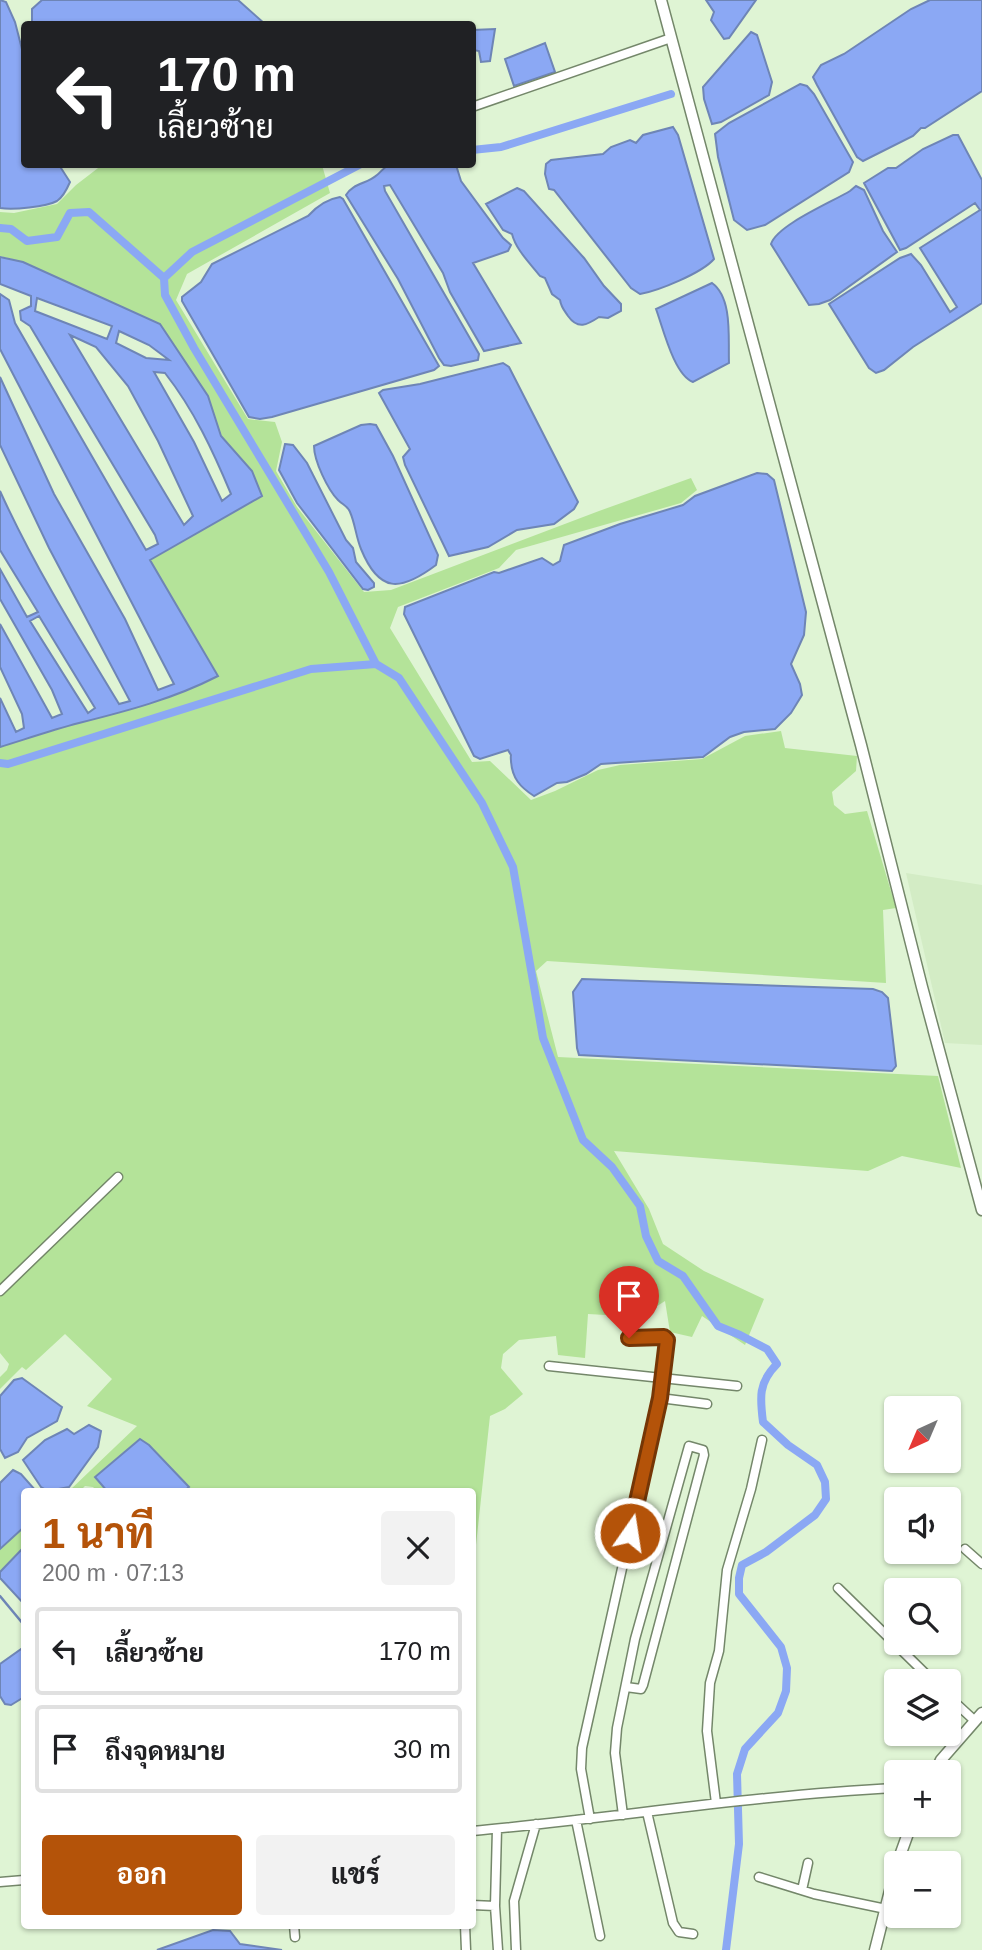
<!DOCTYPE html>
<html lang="th">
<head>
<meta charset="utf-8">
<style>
	body { margin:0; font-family:Arial,Sarabun,sans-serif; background:#f2f2f2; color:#202124; height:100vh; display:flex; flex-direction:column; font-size:26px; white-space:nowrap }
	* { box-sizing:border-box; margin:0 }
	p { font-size:23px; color:#757577 }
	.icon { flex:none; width:38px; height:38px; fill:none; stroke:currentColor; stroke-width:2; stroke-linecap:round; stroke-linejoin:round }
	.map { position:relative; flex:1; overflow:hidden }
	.sheet { position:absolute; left:21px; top:1488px; width:455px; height:441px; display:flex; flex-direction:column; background:#fff; border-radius:7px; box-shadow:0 2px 5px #0004 }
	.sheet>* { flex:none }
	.top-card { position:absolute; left:21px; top:21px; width:455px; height:147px; border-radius:7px; box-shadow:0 2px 5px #0004; background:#202124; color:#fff; overflow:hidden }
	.needle { width:46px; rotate:224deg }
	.fabs { position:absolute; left:884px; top:1396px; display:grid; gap:14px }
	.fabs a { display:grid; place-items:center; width:77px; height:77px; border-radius:7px; background:#fff; box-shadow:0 2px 5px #0004; font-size:35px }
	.pin { position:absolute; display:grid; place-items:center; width:60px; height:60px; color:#fff; margin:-72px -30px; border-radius:50% 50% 50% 0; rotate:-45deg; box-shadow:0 0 7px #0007 }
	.pin .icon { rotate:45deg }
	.me { position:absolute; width:77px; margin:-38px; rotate:13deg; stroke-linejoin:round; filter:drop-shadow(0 0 5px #0008) }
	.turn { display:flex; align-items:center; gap:24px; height:147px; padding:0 21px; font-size:32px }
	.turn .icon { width:91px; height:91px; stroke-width:2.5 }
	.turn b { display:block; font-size:49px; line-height:60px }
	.round { display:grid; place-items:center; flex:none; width:74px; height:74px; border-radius:7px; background:#f2f2f2 }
	.summary { display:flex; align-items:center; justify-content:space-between; height:119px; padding:0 21px }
	h1 { font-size:42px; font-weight:700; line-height:52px; color:#b45309 }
	.button { display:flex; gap:14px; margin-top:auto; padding:14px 21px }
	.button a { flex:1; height:80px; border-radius:7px; background:#b45309; color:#fff; font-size:28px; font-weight:700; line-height:80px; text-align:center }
	.button a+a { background:#f2f2f2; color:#202124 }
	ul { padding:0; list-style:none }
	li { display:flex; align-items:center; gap:21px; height:88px; margin:0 14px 10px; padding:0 7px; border:4px solid #e0e0e0; border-radius:7px }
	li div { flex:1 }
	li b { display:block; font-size:26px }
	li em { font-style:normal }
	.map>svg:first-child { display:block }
	.built { fill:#d3ecc5 }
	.green { fill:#b4e399 }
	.water { fill:#8ba8f4; stroke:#6e85b6; stroke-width:2; fill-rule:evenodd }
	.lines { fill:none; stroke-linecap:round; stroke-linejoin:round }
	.stream { stroke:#6e85b6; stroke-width:2.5 }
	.canal { stroke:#8ba8f4; stroke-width:8 }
	.minor-casing { stroke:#74876a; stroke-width:11 }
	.tertiary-casing { stroke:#74876a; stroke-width:13 }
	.minor { stroke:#fff; stroke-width:8 }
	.tertiary { stroke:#fff; stroke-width:10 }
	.route-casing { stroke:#753606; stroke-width:18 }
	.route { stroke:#b45309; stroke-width:12 }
</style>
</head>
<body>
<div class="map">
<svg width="982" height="1950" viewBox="0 0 982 1950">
	<rect width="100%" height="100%" fill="#dff4d4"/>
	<path class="built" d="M 906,873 L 982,885 L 982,1045 L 945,1043 Z"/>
	<path class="green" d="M 102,165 L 322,165 L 330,193 L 187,274 L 176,300 L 248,419 L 275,422 L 282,442 L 276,471 L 297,507 L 364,592 L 391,590 L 599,511 L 691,478 L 697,490 L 681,503 L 516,550 L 499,568 L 398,607 L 390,628 L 472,762 L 490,761 L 531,800 L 555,791 L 598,770 L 620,765 L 702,759 L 745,736 L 781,731 L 785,748 L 857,756 L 856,771 L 832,792 L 834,805 L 845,814 L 867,811 L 896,908 L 883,910 L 886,983 L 547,961 L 536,971 L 558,1057 L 938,1076 L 961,1168 L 902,1156 L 868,1171 L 614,1151 L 649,1209 L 663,1244 L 704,1271 L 764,1299 L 745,1345 L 702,1316 L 692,1337 L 670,1332 L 665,1301 L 640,1317 L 588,1314 L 585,1358 L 558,1355 L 556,1336 L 519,1340 L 503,1354 L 501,1368 L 523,1394 L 505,1409 L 490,1416 L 476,1545 L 473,1544 L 472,1491 L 184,1491 L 188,1486 L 149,1445 L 140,1439 L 101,1485 L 107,1491 L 97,1491 L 93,1487 L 85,1486 L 80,1491 L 69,1491 L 137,1426 L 87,1406 L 112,1379 L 65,1334 L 26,1370 L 22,1367 L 0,1389 L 0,1377 L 7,1370 L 9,1364 L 0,1353 L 0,747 C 26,739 52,730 78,723 C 127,710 173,699 218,676 L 149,560 L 262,496 L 252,471 L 220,436 L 208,396 L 161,325 L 23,262 L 0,256 L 0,212 L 14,213 L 57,204 L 76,185 Z
		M 24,1527 L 24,1547 L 0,1572 L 0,1549 Z"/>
	<path class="water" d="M 0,0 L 6,2 L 15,22 L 24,57 L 24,164 L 59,165 L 70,182 C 67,189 63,197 57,201 C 46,207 13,210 0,208 Z
		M 42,0 L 238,0 L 265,24 L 32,24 L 32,9 Z
		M 706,0 L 756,0 L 729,38 L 724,39 L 711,20 L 714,12 Z
		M 930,0 L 982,0 L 982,91 L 925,128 L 921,128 L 913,136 L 863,161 L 857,157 L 817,85 L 813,77 L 821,65 L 844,54 L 911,9 Z
		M 495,29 L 490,61 L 481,62 L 479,51 L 473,50 L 473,30 Z
		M 751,32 L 757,35 L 772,82 L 769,95 L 721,122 L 712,124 L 704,99 L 703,87 Z
		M 545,43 L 555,72 L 514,86 L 505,59 Z
		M 800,84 L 807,86 L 814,94 L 853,162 L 849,172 L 765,225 L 747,230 L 734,220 L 718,157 L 715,134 L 729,123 Z
		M 673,127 L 678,135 L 714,259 C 702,273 658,291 640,294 L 631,288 L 554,190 L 549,189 L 545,174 L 546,164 L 551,160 L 603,154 L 611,147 L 630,140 L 636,143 L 643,135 Z
		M 953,135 L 958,135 L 982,180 L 982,303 L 913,347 L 884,370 L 876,373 L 869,368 L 829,304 L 900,258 L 911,254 L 921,265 L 950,312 L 957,307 L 920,248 L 980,210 L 975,203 L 906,248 L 900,250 L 864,183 L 888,168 L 896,168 L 923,149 Z
		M 392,164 L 456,165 L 461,181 L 503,238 L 511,245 L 508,251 L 473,263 L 521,343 L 484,351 L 450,292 L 443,273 L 390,185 L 384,186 L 385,191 L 479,354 L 478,360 L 451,366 L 444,365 L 439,358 L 398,279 L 346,195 C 353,183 367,184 377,175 C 383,170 383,167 392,164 Z
		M 856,186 L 864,190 L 883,231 L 897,252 L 830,300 L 819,304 L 809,305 L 771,244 C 777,225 832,202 850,191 Z
		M 517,188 L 524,191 L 584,258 L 604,286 L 621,304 L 621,311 L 608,318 L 599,317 C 587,325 578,330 568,316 C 564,310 561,307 560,300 L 552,294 L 545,278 L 540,276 C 530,263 516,250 512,234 L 503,230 L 486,204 Z
		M 340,197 L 343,199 L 439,366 L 434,370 L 272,417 L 260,419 L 249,417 L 182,301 L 182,297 L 201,282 L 212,264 L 308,216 C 317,206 327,199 340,197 Z
		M 0,257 L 23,262 L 160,324 L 208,396 L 221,436 L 252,471 L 262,496 L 150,560 L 218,676 C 173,699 127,711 79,723 C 52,730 26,739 0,747 L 0,698 L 16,732 L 24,728 L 22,714 L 0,667 L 0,624 L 52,718 L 62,714 L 52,690 L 0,599 L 0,569 L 27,617 L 38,612 L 0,550 L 0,491 C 33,564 77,635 119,704 L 130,701 L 49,548 L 0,445 L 0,377 L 54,494 L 125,619 L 158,690 L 174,684 L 0,349 L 0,294 L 9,300 L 15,323 L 146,550 L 158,544 L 155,535 L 30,326 L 21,320 L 20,311 L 31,306 L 31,296 L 0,284 ZM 37,298 L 112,326 L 107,339 L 35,311 ZM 119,331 L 149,345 L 169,360 L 146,358 L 116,343 ZM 70,335 L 96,347 L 128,386 L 158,441 L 193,516 L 184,525 ZM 154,372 L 165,373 C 194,410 213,451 231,494 L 222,501 L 194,442 ZM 39,616 L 95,708 L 88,713 L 30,621 Z
		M 712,283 C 733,298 728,339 729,363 L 693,382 C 674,375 663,328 656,309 Z
		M 503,363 L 509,367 L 578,502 L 574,509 L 554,524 L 517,530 L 488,547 L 449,556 L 405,465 L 403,457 L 410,449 L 379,393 L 383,390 L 420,384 Z
		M 370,424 L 376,425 L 393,456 L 438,555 L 436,565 C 400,592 379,593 361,549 C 356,537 355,523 350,512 C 348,506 343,505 338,500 C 328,490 314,461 314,446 L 361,425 Z
		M 285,444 L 293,445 L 307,463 L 346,540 L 353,548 L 356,562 L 374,583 L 374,587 L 368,590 L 363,589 L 297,503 L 279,470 Z
		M 757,473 L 767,474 L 774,480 L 806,612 L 804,635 L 791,664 L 800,684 L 802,695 L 791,713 L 775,729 L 744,732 L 730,737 L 703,757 L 601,764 L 586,774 L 567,782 L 557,783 L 534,796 C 520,787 512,778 511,761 C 510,751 513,759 508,750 L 480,759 L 474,756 L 404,614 L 405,607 L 494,572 L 499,573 L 542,558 L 553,565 L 560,561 L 564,545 L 620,524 L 683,505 L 695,496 Z
		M 582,979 L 873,989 L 882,992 L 888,998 L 896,1066 L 892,1071 L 579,1055 L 577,1048 L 573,992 Z
		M 22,1378 L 62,1407 L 57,1421 L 27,1438 L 18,1452 L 5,1458 L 0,1449 L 0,1396 L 14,1380 Z
		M 89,1425 L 101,1431 L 98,1447 L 69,1487 L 48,1491 L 41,1487 L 23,1460 L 45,1440 L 67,1429 L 74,1434 Z
		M 140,1439 L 149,1445 L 189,1487 L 184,1491 L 107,1491 L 95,1477 Z
		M 13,1470 L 21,1474 L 36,1491 L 24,1491 L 24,1527 L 0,1549 L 0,1483 Z
		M 24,1547 L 24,1604 L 0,1578 L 0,1572 Z
		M 24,1647 L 24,1697 L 11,1705 L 5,1704 L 0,1696 L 0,1664 Z
		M 213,1930 L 230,1931 L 240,1944 L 282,1950 L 157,1950 Z"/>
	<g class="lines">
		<path class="stream" d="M 0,1596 L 24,1625"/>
		<path class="canal" d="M 472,150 L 501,147 L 671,94
			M 361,164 L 192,252 L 164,278 L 165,295 L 194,348 L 329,572 L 376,664
			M 0,228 L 11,229 L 27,241 L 57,237 L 70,213 L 89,212 L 164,278
			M 0,763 L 8,764 L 311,669 L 376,664 L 399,678 L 482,803 L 513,867 L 543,1038 L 583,1140 L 612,1167 L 640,1206 L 646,1236 L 658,1261 L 683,1276 L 718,1326 L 740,1335 L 767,1349 L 777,1364 C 758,1383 760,1398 763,1422 L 788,1445 L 817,1465 L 825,1482 L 826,1499 L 815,1515 L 766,1552 L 742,1565 L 739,1578 L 739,1594 L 781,1647 L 787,1668 L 786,1691 L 778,1713 L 745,1749 L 737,1774 L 739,1844 L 726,1950"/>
		<g class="minor-casing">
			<path id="minor" d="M 472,107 L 671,38
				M 0,1291 L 118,1177
				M 549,1366 L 737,1386
				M 660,1398 L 707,1404
				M 965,1549 L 982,1564
				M 838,1588 L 934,1682
				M 948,1696 L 975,1721
				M 716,1803 L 707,1731 L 710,1683 L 719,1651 L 727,1570 L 751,1489 L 762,1440
				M 647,1812 L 673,1923 L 679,1932 L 693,1934
				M 623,1815 L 615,1753 L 617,1728 L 635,1639 L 689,1446 L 703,1450 L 704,1455 L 643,1685 L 641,1689 L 626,1687
				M 590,1819 L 581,1769 L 582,1748 L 660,1398 L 667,1340 L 664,1337 L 629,1338
				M 576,1820 L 600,1936
				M 497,1829 L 495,1906 L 498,1950
				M 472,1831 C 614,1818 754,1795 896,1788
				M 759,1877 L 814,1894 L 886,1909
				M 0,1882 L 24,1880
				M 802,1890 L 808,1863
				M 472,1905 L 495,1906
				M 294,1925 L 295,1937
				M 465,1925 L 466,1950
				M 516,1950 L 514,1901 L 536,1824"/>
		</g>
		<g class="tertiary-casing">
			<path id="tertiary" d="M 661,0 L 861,745 L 922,987 L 982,1210
				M 935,1773 L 941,1760 L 982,1713
				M 897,1864 L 911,1825
				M 875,1950 L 896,1867"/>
		</g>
		<use href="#minor" class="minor"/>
		<use href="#tertiary" class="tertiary"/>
	</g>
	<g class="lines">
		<g class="route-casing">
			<path id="route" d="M 629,1338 L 664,1337 L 667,1340 L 660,1398 L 630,1533"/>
		</g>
		<use href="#route" class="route"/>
	</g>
</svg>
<div class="fabs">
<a><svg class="needle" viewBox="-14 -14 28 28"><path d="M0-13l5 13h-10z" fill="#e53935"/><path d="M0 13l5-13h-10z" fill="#757577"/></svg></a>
<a><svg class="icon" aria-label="sound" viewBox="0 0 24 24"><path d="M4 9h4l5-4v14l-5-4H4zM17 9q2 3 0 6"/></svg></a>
<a><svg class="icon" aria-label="search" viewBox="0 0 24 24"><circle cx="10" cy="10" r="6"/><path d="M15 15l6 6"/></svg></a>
<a><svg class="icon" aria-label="layers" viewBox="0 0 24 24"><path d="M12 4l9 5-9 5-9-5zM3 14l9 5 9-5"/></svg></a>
<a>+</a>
<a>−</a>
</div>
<div class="pin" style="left:629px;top:1338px;background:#d93025"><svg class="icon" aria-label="arrive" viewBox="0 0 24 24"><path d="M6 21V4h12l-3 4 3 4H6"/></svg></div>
<svg class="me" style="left:630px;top:1533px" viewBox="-20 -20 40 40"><circle r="17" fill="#b45309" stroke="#fff" stroke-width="3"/><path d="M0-11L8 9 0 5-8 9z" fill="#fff"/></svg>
<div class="top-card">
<div class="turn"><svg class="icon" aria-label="left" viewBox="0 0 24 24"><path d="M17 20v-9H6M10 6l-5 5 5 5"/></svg><div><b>170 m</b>เลี้ยวซ้าย</div></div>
</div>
<section class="sheet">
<div class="summary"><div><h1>1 นาที</h1><p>200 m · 07:13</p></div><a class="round"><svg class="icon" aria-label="close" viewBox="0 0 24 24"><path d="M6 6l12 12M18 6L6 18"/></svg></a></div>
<ul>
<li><svg class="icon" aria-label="left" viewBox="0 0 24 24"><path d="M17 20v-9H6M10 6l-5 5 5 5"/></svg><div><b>เลี้ยวซ้าย</b></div><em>170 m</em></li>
<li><svg class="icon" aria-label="arrive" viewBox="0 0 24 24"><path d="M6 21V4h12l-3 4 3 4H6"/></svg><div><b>ถึงจุดหมาย</b></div><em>30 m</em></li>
</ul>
<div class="button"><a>ออก</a><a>แชร์</a></div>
</section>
</div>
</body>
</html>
